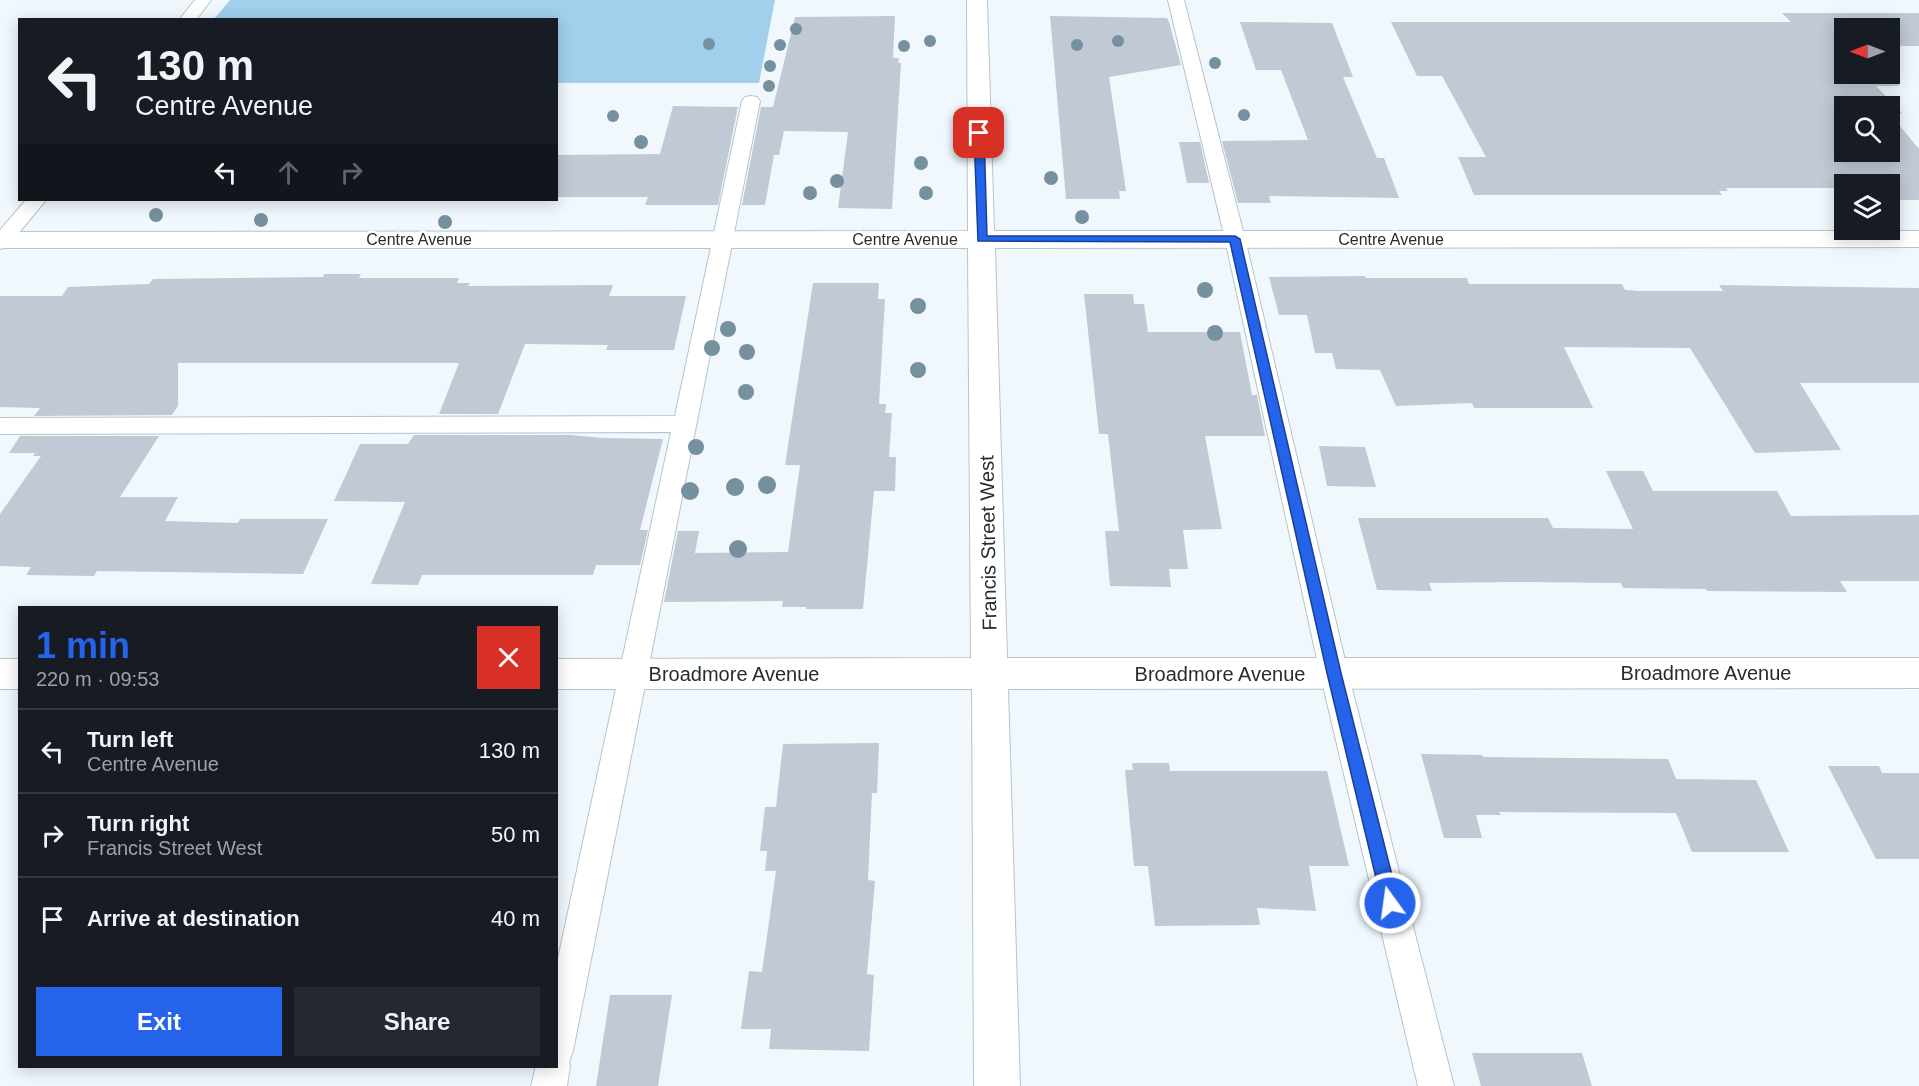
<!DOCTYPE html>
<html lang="en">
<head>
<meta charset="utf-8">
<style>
	body { margin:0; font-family:Helvetica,sans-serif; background:#242831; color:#f1f3f6; height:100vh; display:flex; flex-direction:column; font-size:22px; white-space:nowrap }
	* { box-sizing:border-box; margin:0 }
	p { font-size:20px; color:#9ea1a6 }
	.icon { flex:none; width:33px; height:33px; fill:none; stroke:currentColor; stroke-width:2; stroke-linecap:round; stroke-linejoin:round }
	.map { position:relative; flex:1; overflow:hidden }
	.panel { position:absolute; left:18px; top:606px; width:540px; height:462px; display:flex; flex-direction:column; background:#171b24; border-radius:0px; box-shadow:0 3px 15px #0003 }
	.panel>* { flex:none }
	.guide { position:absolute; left:18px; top:18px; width:540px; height:183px; border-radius:0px; box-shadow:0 3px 15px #0003; background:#171b24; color:#f1f3f6; overflow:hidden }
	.needle { width:39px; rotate:270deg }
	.buttons { position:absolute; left:1834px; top:18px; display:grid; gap:12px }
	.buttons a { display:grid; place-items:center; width:66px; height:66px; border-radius:0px; background:#171b24; box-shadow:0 3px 15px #0003; font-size:30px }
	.pin { position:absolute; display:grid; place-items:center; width:51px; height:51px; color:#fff; margin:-26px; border-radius:12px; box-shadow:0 3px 9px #0006 }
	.me { position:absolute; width:66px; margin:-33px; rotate:346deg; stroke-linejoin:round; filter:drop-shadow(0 0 4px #0008) }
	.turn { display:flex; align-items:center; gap:21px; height:126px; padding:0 18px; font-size:27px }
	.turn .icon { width:78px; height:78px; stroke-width:2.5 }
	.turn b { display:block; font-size:42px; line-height:51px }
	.lanes { display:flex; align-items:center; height:57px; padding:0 18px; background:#0003; justify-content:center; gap:30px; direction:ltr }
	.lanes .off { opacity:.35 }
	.round { display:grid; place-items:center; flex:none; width:63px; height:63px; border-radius:0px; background:#242831 }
	.overview { display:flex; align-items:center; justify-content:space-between; height:102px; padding:0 18px }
	h1 { font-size:36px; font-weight:600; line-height:45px; color:#2563eb }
	.action { display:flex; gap:12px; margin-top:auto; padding:12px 18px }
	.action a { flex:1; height:69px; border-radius:0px; background:#2563eb; color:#fff; font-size:24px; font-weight:600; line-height:69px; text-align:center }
	.action a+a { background:#242831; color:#f1f3f6 }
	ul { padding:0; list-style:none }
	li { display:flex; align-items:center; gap:18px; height:84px; padding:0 18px; border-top:2px solid #363941 }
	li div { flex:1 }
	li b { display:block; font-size:22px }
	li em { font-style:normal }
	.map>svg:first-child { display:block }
	.green { fill:#a0d0ec }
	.building { fill:#c0c9d4 }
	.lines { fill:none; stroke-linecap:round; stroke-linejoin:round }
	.service-casing { stroke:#b6c4cc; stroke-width:2 }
	.minor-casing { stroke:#b6c4cc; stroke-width:2 }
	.service { fill:#fff; fill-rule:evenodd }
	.minor { fill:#fff; fill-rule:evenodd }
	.tree { fill:#75909e }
	.route { fill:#2563eb; stroke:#184099; stroke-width:1.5 }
	.labels { text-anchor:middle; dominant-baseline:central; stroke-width:5; stroke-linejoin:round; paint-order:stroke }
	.far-street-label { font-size:16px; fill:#262c2f; stroke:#fff }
	.street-label { font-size:20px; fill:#262c2f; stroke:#fff }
</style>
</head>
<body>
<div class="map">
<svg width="1919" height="1086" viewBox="0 0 1919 1086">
	<rect width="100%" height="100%" fill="#f0f8fd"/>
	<path class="green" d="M 230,0 L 775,0 L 759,83 L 557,83 L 556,20 L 214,19 Z"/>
	<path class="building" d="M 1782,13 L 1919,13 L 1919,46 L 1890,46 L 1890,28 L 1845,28 L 1845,74 L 1888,74 L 1900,86 L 1876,86 L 1902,113 L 1890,114 L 1890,106 L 1845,106 L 1845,152 L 1890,152 L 1890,114 L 1919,149 L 1919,200 L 1890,200 L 1890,184 L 1845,184 L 1845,194 L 1840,188 L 1726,188 L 1728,191 L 1719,191 L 1722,195 L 1474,195 L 1458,157 L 1486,157 L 1442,76 L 1417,76 L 1391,22 L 1791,22 Z
		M 895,16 L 893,58 L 899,58 L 898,63 L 901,63 L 892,209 L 838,208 L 848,132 L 784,131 L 779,155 L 774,155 L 765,205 L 742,205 L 761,107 L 773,107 L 795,17 Z
		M 1050,16 L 1167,18 L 1169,22 L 1181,65 L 1109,77 L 1126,191 L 1119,191 L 1120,199 L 1066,199 Z
		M 1240,22 L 1332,23 L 1353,77 L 1343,77 L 1377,158 L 1384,158 L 1399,198 L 1269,196 L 1271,203 L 1238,203 L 1222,141 L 1308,140 L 1281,70 L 1256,70 Z
		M 673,106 L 738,107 L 718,205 L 645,205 L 648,197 L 556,197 L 556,155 L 660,154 Z
		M 1179,142 L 1200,142 L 1209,183 L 1187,183 Z
		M 324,274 L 361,274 L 359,278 L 459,278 L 457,283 L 470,283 L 468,286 L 613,285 L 609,296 L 686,296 L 674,350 L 606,350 L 608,345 L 525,344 L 498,414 L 439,414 L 459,363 L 178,363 L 178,406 L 172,415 L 34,416 L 40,408 L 0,407 L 0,296 L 62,296 L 68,287 L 149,284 L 153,279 L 323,277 Z
		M 1365,276 L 1365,278 L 1467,278 L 1469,284 L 1622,284 L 1625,290 L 1639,291 L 1723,291 L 1719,285 L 1919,288 L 1919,383 L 1800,383 L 1841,450 L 1755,453 L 1690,348 L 1564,347 L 1593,408 L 1474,408 L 1472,403 L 1396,406 L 1380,370 L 1336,369 L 1332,353 L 1315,353 L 1307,315 L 1279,315 L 1269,277 Z
		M 813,283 L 879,283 L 878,299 L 885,299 L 879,404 L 886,404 L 885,413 L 892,413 L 889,457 L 896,457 L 895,491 L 874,491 L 863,609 L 806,609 L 806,607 L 782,607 L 783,601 L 664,602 L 678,531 L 699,531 L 695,553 L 788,552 L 800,465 L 785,465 Z
		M 1084,294 L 1133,294 L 1134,304 L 1144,304 L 1148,332 L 1240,332 L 1252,395 L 1257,395 L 1265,436 L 1205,436 L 1222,529 L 1183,530 L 1188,569 L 1169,569 L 1171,587 L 1110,586 L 1105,531 L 1119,531 L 1108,434 L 1099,434 Z
		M 414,435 L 571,435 L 604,438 L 663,439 L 640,530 L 648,530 L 640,565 L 596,565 L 593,575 L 422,575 L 418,585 L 371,584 L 405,502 L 334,501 L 360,444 L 408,444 Z
		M 20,436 L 159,436 L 120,497 L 178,497 L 165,521 L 238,523 L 240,519 L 328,519 L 303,574 L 97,571 L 94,576 L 26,575 L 31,567 L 0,566 L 0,514 L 41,456 L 33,456 L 35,453 L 9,453 Z
		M 1319,446 L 1365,447 L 1376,487 L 1327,486 Z
		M 1606,471 L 1643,471 L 1653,491 L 1777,491 L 1791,516 L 1919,515 L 1919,581 L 1840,581 L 1847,592 L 1707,591 L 1706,589 L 1623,588 L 1621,583 L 1517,582 L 1429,583 L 1432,591 L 1377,590 L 1358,518 L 1548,518 L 1553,528 L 1633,529 Z
		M 879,743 L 877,793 L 872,793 L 868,880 L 875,881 L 867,974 L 874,975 L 869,1051 L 769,1049 L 771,1029 L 741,1029 L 749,971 L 762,972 L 776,871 L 765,871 L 767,851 L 760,851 L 765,807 L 776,807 L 783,744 Z
		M 1421,754 L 1482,755 L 1483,757 L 1668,759 L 1676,779 L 1756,780 L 1789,852 L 1692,852 L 1676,813 L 1499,812 L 1501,815 L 1476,815 L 1482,838 L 1444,838 Z
		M 1132,763 L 1169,763 L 1170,771 L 1327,771 L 1349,866 L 1309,866 L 1316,911 L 1257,908 L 1260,925 L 1155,926 L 1148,866 L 1134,866 L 1125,770 L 1133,770 Z
		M 1828,766 L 1879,766 L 1882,773 L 1919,773 L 1919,859 L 1876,859 Z
		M 610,995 L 672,995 L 658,1086 L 596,1086 Z
		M 1472,1053 L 1582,1053 L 1592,1086 L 1481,1086 Z"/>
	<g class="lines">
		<g class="service-casing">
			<path id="service" d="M 195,0 L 211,0 L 196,20 L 179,20 Z
				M 1168,0 L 1184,0 L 1245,239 L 1348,673 L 1454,1086 L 1418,1086 L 1320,673 L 1225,239 Z
				M 751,96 L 757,97 L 760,101 L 573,1051 L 569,1062 L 570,1066 L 567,1086 L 531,1086 L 536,1066 L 556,1066 L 556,968 L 671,432 L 0,434 L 0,418 L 675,416 L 742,101 L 745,97 Z
				M 26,200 L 46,200 L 7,247 L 0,249 L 0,230 Z"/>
		</g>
		<g class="minor-casing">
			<path id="minor" d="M 967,0 L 987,0 L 994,231 L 1919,231 L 1919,247 L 995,248 L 1007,658 L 1919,658 L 1919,688 L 1008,689 L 1020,1086 L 974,1086 L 972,689 L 556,689 L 556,659 L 971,658 L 968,248 L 0,248 L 0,232 L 968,231 Z
				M 0,659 L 20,659 L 20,689 L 0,689 Z"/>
		</g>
		<use href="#service" class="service"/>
		<use href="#minor" class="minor"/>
	</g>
	<g class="tree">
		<circle cx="796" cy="29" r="6"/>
		<circle cx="930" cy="41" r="6"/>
		<circle cx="1118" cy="41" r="6"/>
		<circle cx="709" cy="44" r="6"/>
		<circle cx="780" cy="45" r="6"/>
		<circle cx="1077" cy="45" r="6"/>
		<circle cx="904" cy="46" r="6"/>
		<circle cx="1215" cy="63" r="6"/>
		<circle cx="770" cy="66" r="6"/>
		<circle cx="769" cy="86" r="6"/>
		<circle cx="1244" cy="115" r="6"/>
		<circle cx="613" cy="116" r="6"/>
		<circle cx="641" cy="142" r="7"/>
		<circle cx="921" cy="163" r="7"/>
		<circle cx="1051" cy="178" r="7"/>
		<circle cx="837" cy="181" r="7"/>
		<circle cx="810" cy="193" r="7"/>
		<circle cx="926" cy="193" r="7"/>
		<circle cx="156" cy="215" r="7"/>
		<circle cx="1082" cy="217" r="7"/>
		<circle cx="261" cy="220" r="7"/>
		<circle cx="445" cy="222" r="7"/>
		<circle cx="1205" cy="290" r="8"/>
		<circle cx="918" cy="306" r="8"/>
		<circle cx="728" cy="329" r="8"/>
		<circle cx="1215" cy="333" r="8"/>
		<circle cx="712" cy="348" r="8"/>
		<circle cx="747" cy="352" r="8"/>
		<circle cx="918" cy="370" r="8"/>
		<circle cx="746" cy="392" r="8"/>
		<circle cx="696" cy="447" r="8"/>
		<circle cx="767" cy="485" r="9"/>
		<circle cx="735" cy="487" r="9"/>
		<circle cx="690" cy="491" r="9"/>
		<circle cx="738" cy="549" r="9"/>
	</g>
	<path class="route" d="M 979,130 L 984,133 L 987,236 L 1235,236 L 1240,239 L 1341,673 L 1399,903 L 1397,909 L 1390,911 L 1384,909 L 1382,903 L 1327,673 L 1230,242 L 978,241 L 974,133 Z"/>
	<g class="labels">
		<g class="far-street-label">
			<text x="419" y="239">Centre Avenue</text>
			<text x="905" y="239">Centre Avenue</text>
			<text x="1391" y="239">Centre Avenue</text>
		</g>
		<g class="street-label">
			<text transform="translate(988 543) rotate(-91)">Francis Street West</text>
			<text x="1706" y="673">Broadmore Avenue</text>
			<text x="734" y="674">Broadmore Avenue</text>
			<text x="1220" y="674">Broadmore Avenue</text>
		</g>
	</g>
</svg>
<div class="buttons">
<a><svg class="needle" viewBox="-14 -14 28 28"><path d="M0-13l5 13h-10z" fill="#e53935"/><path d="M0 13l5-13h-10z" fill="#9ea1a6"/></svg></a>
<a><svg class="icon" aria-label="search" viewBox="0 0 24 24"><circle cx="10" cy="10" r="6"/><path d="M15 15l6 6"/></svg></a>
<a><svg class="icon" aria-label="layers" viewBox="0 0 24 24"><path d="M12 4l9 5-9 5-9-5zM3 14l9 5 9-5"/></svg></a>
</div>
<div class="pin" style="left:979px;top:133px;background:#d93025"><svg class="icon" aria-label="arrive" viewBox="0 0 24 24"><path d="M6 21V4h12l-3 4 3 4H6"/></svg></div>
<svg class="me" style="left:1390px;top:903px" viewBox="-20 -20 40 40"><circle r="17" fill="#2563eb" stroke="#fff" stroke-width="3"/><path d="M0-11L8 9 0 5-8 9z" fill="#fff"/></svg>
<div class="guide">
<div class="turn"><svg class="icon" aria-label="left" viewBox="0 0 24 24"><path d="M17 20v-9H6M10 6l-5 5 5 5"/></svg><div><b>130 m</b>Centre Avenue</div></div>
<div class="lanes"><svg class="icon" aria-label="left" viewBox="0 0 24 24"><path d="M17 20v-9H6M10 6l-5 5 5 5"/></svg><svg class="icon off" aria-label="ahead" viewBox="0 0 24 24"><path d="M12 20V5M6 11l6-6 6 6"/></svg><svg class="icon off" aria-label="right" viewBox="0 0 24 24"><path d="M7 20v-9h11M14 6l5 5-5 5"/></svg></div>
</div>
<section class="panel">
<div class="overview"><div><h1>1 min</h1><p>220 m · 09:53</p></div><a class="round" style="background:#d93025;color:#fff"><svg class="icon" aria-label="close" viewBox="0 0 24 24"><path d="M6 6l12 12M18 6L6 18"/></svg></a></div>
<ul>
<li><svg class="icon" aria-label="left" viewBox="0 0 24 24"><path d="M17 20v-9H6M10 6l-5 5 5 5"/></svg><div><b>Turn left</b><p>Centre Avenue</p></div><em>130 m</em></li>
<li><svg class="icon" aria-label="right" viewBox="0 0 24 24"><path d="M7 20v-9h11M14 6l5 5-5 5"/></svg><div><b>Turn right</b><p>Francis Street West</p></div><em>50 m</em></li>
<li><svg class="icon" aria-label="arrive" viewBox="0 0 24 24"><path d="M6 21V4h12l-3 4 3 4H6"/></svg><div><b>Arrive at destination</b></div><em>40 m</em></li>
</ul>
<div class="action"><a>Exit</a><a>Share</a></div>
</section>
</div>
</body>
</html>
